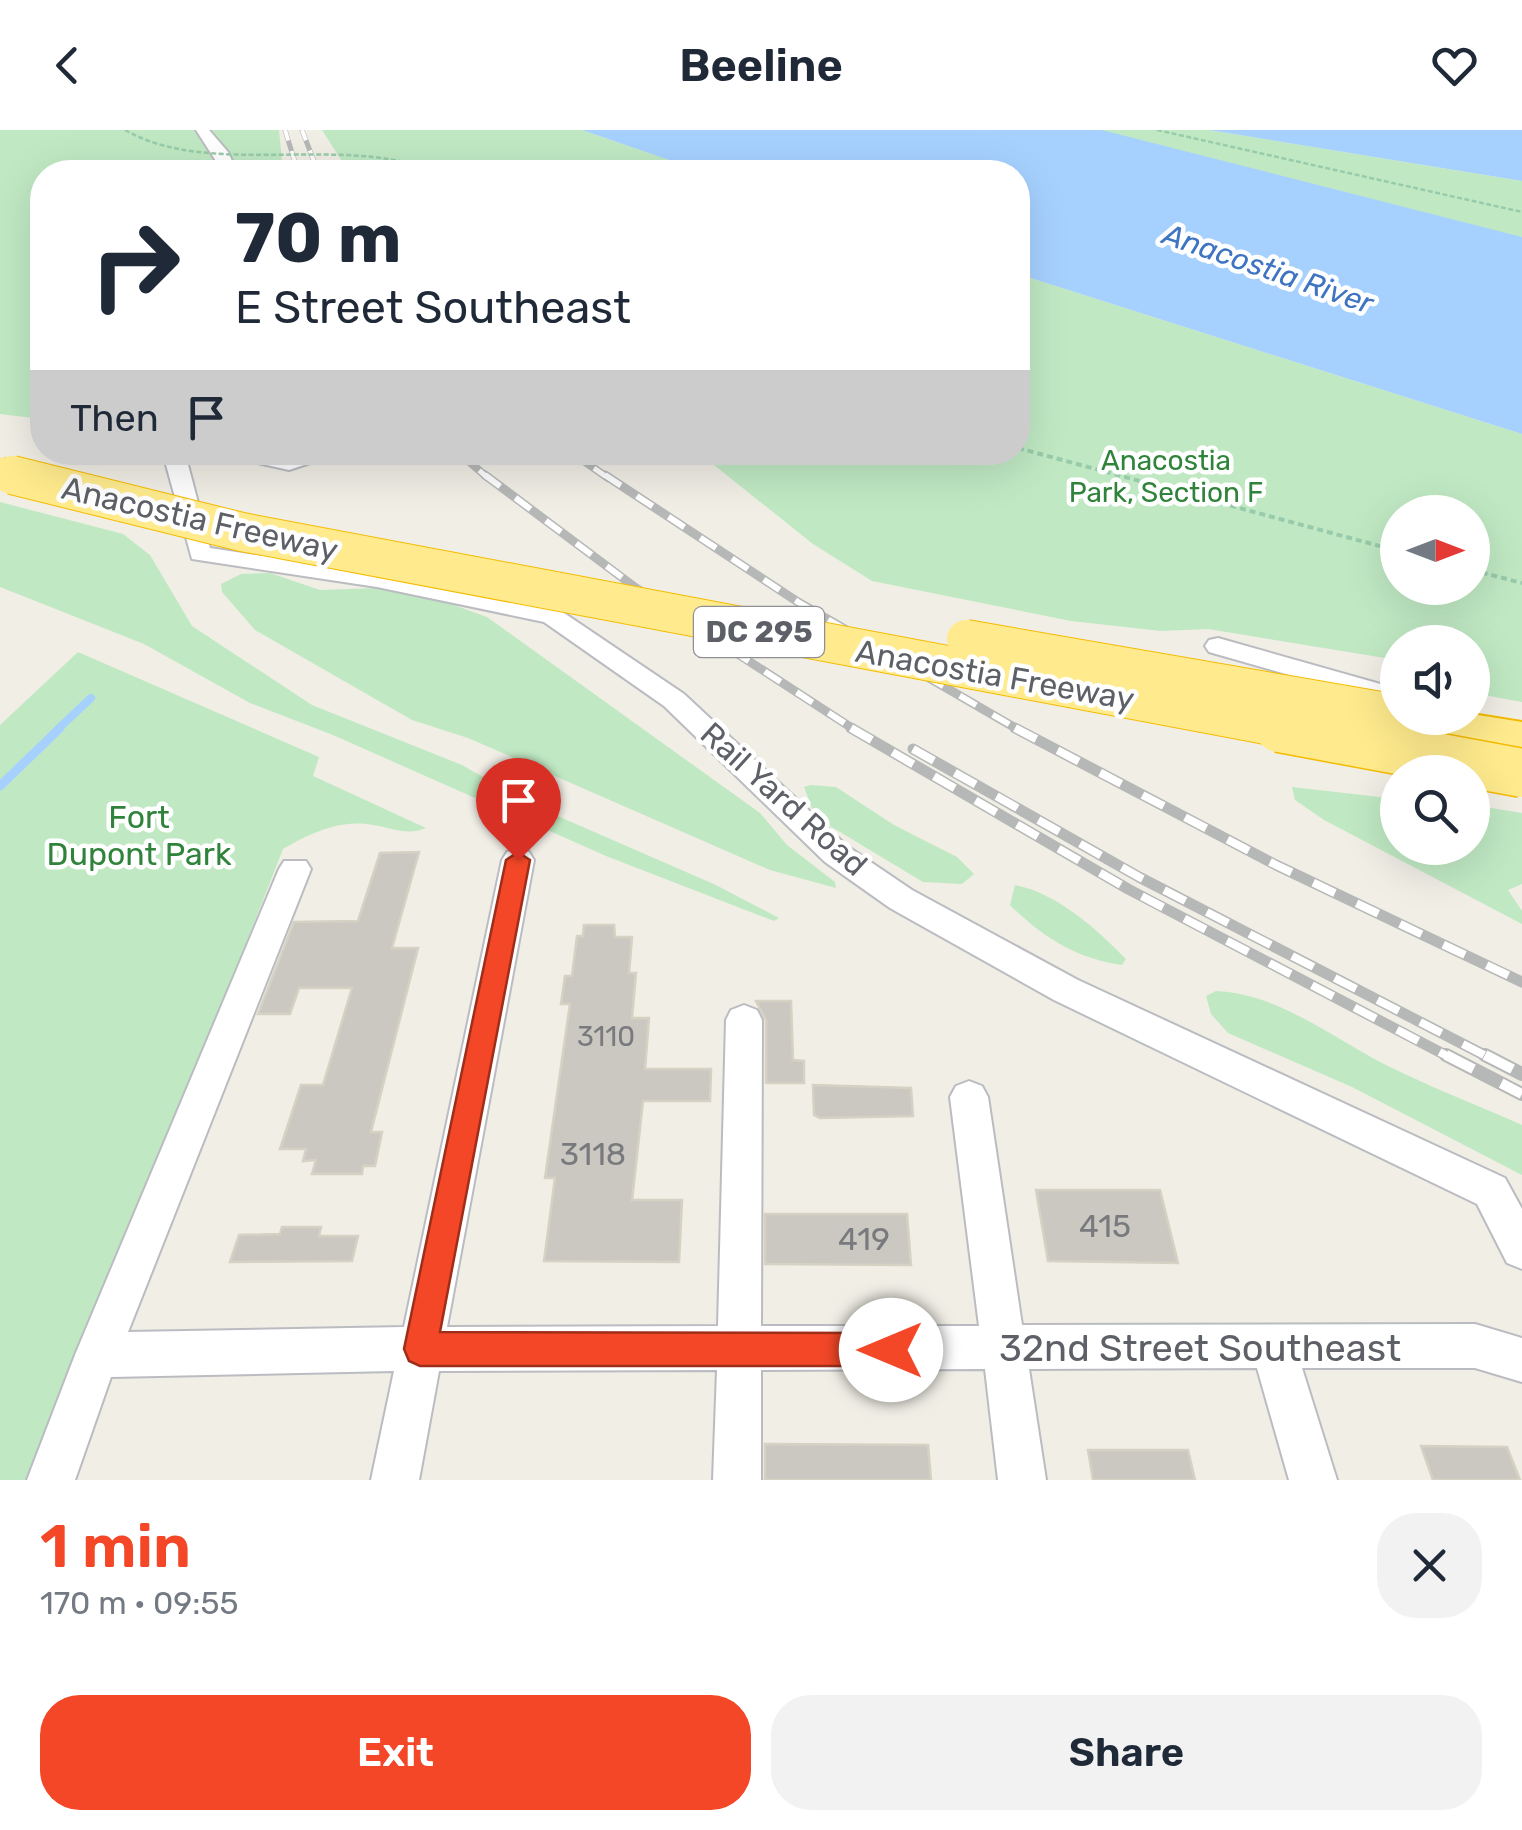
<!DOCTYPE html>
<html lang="en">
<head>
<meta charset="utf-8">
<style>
	body { margin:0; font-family:Rubik,sans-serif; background:#f2f2f3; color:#1f2937; height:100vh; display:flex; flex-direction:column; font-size:38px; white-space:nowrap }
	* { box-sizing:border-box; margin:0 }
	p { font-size:32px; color:#747a83 }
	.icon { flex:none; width:55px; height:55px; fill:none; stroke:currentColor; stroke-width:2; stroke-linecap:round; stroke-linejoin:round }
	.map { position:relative; height:1350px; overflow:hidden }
	.side { display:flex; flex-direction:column; background:#fff; flex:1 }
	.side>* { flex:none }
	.guide { position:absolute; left:30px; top:30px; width:1000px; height:305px; border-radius:40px; box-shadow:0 10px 40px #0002; background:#fff; color:#1f2937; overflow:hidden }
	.needle { width:65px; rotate:90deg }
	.tools { position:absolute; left:1380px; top:365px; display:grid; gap:20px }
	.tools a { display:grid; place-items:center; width:110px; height:110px; border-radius:50%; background:#fff; box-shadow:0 10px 40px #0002; font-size:50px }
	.pin { position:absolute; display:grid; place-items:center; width:85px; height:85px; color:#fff; margin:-102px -42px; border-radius:50% 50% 50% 0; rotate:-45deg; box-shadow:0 0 10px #0007 }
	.pin .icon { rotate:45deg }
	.me { position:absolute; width:110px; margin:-55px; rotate:270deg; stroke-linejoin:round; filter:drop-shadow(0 0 8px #0008) }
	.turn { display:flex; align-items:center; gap:35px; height:210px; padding:0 40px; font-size:45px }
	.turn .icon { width:130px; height:130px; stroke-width:2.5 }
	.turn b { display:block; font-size:70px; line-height:85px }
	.then { display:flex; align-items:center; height:95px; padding:0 40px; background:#0003; gap:20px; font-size:38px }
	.round { display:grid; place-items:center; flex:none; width:105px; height:105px; border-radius:40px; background:#f2f2f3 }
	.headline { display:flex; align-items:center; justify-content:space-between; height:170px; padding:0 40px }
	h1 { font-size:60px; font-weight:600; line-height:75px; color:#f34727 }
	.action { display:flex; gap:20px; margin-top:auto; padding:20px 40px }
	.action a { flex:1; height:115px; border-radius:40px; background:#f34727; color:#fff; font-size:40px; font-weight:600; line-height:115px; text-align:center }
	.action a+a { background:#f2f2f3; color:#1f2937 }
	header { display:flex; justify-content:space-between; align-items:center; height:130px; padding:0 40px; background:#fff; font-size:45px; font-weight:600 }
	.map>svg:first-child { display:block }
	.green { fill:#c0e9c3; fill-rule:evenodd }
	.water { fill:#a6d1ff }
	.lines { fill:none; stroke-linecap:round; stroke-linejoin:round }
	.stream-far1 { stroke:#a6d1ff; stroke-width:8 }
	.stream { stroke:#a6d1ff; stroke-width:9 }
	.building { fill:#cbc8c2; stroke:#d5d1c3; stroke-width:2.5 }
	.minor-casing { stroke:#babcc1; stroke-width:4 }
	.highway-casing { stroke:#f5bb00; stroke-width:4 }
	.path-far1 { stroke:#98cbab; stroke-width:2.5; stroke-dasharray:5 2.5; stroke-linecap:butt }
	.path { stroke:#98cbab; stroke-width:4; stroke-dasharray:6 4; stroke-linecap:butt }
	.minor { fill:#fff; fill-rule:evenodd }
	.highway { fill:#ffeb8d; fill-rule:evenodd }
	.rail-far4-casing { stroke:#b6b7b7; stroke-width:5 }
	.rail-far3-casing { stroke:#b6b7b7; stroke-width:8 }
	.rail-far2-casing { stroke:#b6b7b7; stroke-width:9 }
	.rail-far1-casing { stroke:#b6b7b7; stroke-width:11 }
	.rail-casing { stroke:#b6b7b7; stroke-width:14 }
	.rail-far4 { stroke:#fff; stroke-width:4; stroke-dasharray:11; stroke-linecap:butt }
	.rail-far3 { stroke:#fff; stroke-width:5; stroke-dasharray:14; stroke-linecap:butt }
	.rail-far2 { stroke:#fff; stroke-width:6; stroke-dasharray:19; stroke-linecap:butt }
	.rail-far1 { stroke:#fff; stroke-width:8; stroke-dasharray:24; stroke-linecap:butt }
	.rail { stroke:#fff; stroke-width:10; stroke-dasharray:31; stroke-linecap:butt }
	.highway-bridge-far2-casing { stroke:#f5bb00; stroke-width:31; stroke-linecap:butt }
	.highway-bridge-far1-casing { stroke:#f5bb00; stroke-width:40; stroke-linecap:butt }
	.highway-bridge-casing { stroke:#f5bb00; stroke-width:51; stroke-linecap:butt }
	.path-bridge { stroke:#98cbab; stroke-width:2.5; stroke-dasharray:5 2.5; stroke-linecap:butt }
	.highway-bridge-far2 { stroke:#ffeb8d; stroke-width:29 }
	.highway-bridge-far1 { stroke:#ffeb8d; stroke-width:38 }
	.highway-bridge { stroke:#ffeb8d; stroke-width:48 }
	.route { fill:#f34727; stroke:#9e2e19; stroke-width:2.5 }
	.labels { text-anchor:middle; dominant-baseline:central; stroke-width:9; stroke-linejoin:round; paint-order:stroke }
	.far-park-label { font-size:28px; fill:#2f833a; stroke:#fff }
	.number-label { font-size:28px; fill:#787a7d }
	.far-water-label { font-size:30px; font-style:italic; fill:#3e74c2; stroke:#fff }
	.shield { fill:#fff; stroke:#8e9094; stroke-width:2.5 }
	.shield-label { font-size:30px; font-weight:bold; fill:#5d6066 }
	.street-label { font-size:32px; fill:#5d6066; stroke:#fff }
	.park-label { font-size:32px; fill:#2f833a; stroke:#fff }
	.near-number-label { font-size:32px; fill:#787a7d }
	.near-street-label { font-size:38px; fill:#5d6066; stroke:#fff }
</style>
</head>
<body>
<header><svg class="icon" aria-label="back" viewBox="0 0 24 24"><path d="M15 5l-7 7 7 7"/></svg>Beeline<svg class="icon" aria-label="heart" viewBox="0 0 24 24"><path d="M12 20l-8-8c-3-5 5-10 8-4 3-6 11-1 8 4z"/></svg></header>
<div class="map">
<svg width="1522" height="1350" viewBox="0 0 1522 1350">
	<rect width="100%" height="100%" fill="#f0eee5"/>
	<path class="green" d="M 0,0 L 279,0 L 283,42 L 42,42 L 42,289 L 0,284 Z
		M 322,0 L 582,0 L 704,42 L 349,42 Z
		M 1102,0 L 1209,0 L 1522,51 L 1522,157 Z
		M 1018,144 L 1522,304 L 1522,572 L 1473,563 L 1472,512 L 1398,512 L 1397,530 L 1208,499 L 1161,501 L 1071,491 L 872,451 L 813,414 L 699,323 L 1018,322 ZM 1398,382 L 1472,382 L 1472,458 L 1398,458 Z
		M 0,372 L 123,404 L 150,425 L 192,496 L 312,575 L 462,635 L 530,674 L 716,755 L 779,788 L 774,791 L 606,726 L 333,605 L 250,573 L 144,514 L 0,457 Z
		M 270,443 L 320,460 L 377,458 L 432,467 L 487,487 L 760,683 L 787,715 L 835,752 L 836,758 L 770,740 L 468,608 L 412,590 L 255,500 L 222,462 L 221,454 L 241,444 Z
		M 78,522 L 319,627 L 313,646 L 426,698 C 408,706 392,698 373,695 C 340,689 311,703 283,719 L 36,1350 L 0,1350 L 0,595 Z
		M 811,655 L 836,657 L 894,695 L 957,727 L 974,744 L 962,754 L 923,752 L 830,696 L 813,681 L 804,657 Z
		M 1292,657 L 1397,669 L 1398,718 L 1472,718 L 1473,675 L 1522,683 L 1522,754 L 1508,760 L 1522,781 L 1522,794 L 1324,690 L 1295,670 Z
		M 1015,755 C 1057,763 1097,799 1126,829 L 1122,835 C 1077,829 1042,807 1010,775 Z
		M 1216,861 C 1277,863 1333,908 1386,935 C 1430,957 1477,975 1522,995 L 1522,1045 L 1352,957 L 1228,903 L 1211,884 L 1206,866 Z"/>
	<path class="water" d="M 582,0 L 1102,0 L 1522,107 L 1522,304 L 1018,144 L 1018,42 L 704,42 Z
		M 1209,0 L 1522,0 L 1522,51 Z"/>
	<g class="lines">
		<path class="stream-far1" d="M 57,600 L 91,568"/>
		<path class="stream" d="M 0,656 L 60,598"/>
	</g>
	<path class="building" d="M 419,722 L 392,818 L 418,818 L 371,1002 L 382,1002 L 375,1036 L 363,1036 L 362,1044 L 312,1044 L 316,1030 L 303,1031 L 306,1019 L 280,1019 L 301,955 L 323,955 L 352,858 L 299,858 L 290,884 L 258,884 L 294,792 L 358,791 L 380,723 Z
		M 584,795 L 614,795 L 615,807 L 632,807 L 629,843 L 636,843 L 632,888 L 649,888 L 645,939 L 711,939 L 710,971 L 643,971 L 632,1070 L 682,1070 L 679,1132 L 544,1131 L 555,1048 L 545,1048 L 570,874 L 561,874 L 565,846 L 572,846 L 577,806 L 583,806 Z
		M 756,871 L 791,871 L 793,930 L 804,931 L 804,953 L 766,953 L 766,890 Z
		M 813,955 L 911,958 L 913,986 L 820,988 L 814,985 Z
		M 1036,1060 L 1160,1060 L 1178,1133 L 1048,1131 Z
		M 765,1084 L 907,1084 L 911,1135 L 765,1134 Z
		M 282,1097 L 321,1097 L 319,1106 L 358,1106 L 352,1131 L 230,1132 L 239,1105 L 280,1104 Z
		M 765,1314 L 928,1315 L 931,1350 L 765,1350 Z
		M 1421,1316 L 1507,1317 L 1520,1350 L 1433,1350 Z
		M 1088,1320 L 1188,1320 L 1195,1350 L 1093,1350 Z"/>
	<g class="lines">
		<g class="minor-casing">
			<path id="minor" d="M 196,0 L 209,0 L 228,22 L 237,42 L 223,42 Z
				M 168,322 L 189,322 L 187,331 L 210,418 L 377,443 L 561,481 L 684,564 L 847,716 L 912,760 L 1078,850 L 1505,1048 L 1522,1079 L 1522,1139 L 1507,1133 L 1477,1074 L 1054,870 L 890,778 L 825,732 L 664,576 L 544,492 L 377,457 L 192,429 L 165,331 Z
				M 208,322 L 289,328 L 343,322 L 289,340 Z
				M 1218,508 L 1398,559 L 1398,576 L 1209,522 L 1205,516 L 1209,510 Z
				M 518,719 L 529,722 L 534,730 L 447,1197 L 718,1196 L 726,890 L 731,880 L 744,875 L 757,880 L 762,890 L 761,1196 L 979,1196 L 950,967 L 956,956 L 969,951 L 982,956 L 988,967 L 1022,1195 L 1475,1194 L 1522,1208 L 1522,1252 L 1475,1238 L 1302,1238 L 1337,1350 L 1289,1350 L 1257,1238 L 1029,1239 L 1046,1350 L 998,1350 L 985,1239 L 761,1240 L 761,1350 L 713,1350 L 717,1240 L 439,1241 L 419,1350 L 371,1350 L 394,1241 L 111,1247 L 75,1350 L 27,1350 L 75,1225 L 279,739 L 284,731 L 306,731 L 311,739 L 128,1202 L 404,1197 L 502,730 L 507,722 Z"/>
		</g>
		<g class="highway-casing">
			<path id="highway" d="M 1472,584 L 1522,592 L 1522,620 L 1417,601 L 1402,597 L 1396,588 L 1472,588 Z"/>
		</g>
		<path class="path-far1" d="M 1157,0 L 1522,82"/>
		<path class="path" d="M 1018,318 L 1398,421
			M 1472,440 L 1522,453"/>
		<use href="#minor" class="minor"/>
		<use href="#highway" class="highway"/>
		<g class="rail-far4-casing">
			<path id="rail-far4" d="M 285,0 L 298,42
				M 302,0 L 318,42"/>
		</g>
		<g class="rail-far3-casing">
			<path id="rail-far3" d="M 458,322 L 488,348
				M 571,322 L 608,348"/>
		</g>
		<g class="rail-far2-casing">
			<path id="rail-far2" d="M 485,345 L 636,458 L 855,600
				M 605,345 L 798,472 L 1019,600"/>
		</g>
		<g class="rail-far1-casing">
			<path id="rail-far1" d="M 851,598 L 1128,759 L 1451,928
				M 1015,598 L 1276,735 L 1522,852
				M 913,619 L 1139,747 L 1490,928"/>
		</g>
		<g class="rail-casing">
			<path id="rail" d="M 1446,925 L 1522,964
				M 1485,925 L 1522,944"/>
		</g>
		<use href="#rail-far4" class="rail-far4"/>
		<use href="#rail-far3" class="rail-far3"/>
		<use href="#rail-far2" class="rail-far2"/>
		<use href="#rail-far1" class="rail-far1"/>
		<use href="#rail" class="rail"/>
		<g class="highway-bridge-far2-casing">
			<path id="highway-bridge-far2" d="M 0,342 L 22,348"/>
		</g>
		<g class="highway-bridge-far1-casing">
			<path id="highway-bridge-far1" d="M 12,345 L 242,402 L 1292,600
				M 966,509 L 1398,584"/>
		</g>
		<g class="highway-bridge-casing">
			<path id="highway-bridge" d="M 1279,598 L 1522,643"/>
		</g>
		<path class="path-bridge" d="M 125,0 C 211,49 339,3 439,42"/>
		<use href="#highway-bridge-far2" class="highway-bridge-far2"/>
		<use href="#highway-bridge-far1" class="highway-bridge-far1"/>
		<use href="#highway-bridge" class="highway-bridge"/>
	</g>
	<path class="route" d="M 518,722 L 530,730 L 440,1202 L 891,1203 L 902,1208 L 907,1220 L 902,1231 L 891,1236 L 420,1236 L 409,1231 L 404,1219 L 506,730 Z"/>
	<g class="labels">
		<g class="far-park-label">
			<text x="1166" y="330">Anacostia<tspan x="1166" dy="32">Park, Section F</tspan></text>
		</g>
		<g class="number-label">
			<text x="606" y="906">3110</text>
		</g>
		<g class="far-water-label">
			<text transform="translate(1268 139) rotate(19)">Anacostia River</text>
		</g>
		<rect class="shield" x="694" y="477" width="130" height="50" rx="8"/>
		<g class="shield-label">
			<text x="759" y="502">DC 295</text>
		</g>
		<g class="street-label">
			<text transform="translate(200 389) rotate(13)">Anacostia Freeway</text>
			<text transform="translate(995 545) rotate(10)">Anacostia Freeway</text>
			<text transform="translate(784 669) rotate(42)">Rail Yard Road</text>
		</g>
		<g class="park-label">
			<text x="139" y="687">Fort<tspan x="139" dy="37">Dupont Park</tspan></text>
		</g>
		<g class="near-number-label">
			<text x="593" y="1024">3118</text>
			<text x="1105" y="1096">415</text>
			<text x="864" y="1109">419</text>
		</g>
		<g class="near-street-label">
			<text x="1200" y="1218">32nd Street Southeast</text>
		</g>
	</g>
</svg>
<div class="tools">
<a><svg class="needle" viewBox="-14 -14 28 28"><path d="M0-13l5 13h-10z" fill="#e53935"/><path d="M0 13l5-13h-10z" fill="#747a83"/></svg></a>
<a><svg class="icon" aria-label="sound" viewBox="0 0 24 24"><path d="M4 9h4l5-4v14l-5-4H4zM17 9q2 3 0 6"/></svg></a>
<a><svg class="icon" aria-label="search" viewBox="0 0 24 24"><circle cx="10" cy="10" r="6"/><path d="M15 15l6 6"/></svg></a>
</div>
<div class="pin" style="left:518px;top:730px;background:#d93025"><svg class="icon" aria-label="arrive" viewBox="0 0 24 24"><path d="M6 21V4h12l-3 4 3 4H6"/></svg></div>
<svg class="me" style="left:891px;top:1220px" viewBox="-20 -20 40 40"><circle r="19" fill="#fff"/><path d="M0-13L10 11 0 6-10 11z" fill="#f34727"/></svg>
<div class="guide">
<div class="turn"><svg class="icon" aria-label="right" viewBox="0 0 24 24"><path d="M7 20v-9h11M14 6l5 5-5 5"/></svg><div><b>70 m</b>E Street Southeast</div></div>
<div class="then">Then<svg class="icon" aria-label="arrive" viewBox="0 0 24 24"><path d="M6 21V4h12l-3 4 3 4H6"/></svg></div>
</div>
</div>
<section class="side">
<div class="headline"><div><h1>1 min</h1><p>170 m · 09:55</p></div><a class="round"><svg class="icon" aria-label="close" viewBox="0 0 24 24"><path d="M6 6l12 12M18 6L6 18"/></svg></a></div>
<div class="action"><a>Exit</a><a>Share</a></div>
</section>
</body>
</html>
